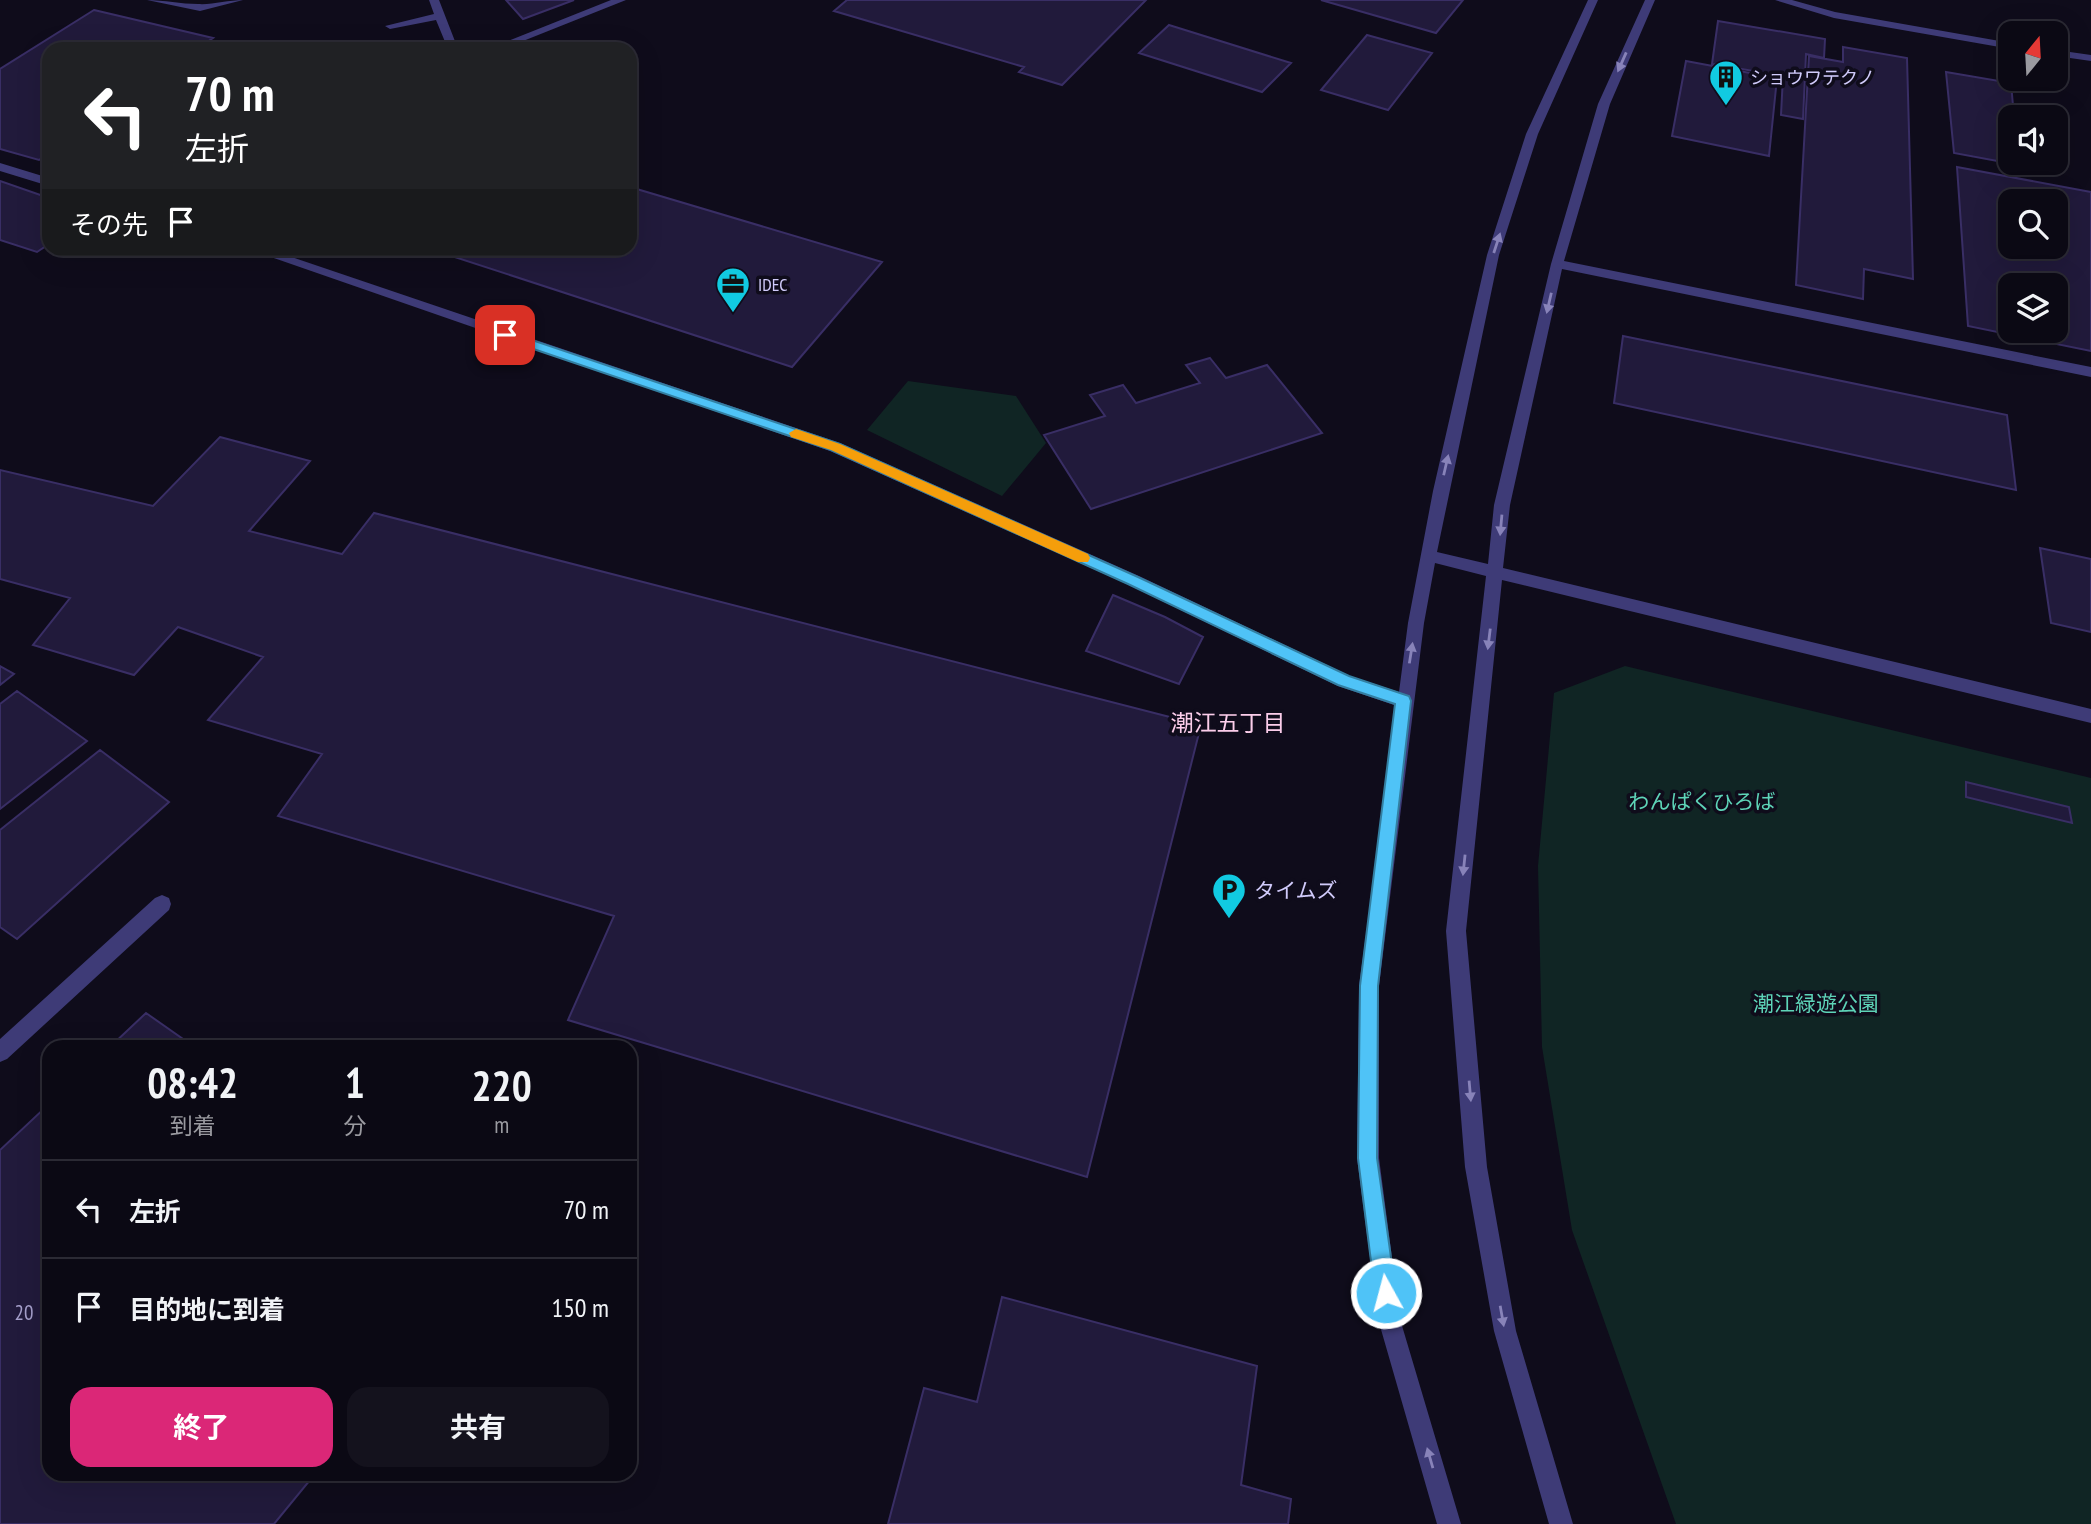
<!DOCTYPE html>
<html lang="ja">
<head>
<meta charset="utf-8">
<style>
	body { margin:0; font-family:"PT Sans Narrow","Noto Sans JP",sans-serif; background:#14121d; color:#f1f3f6; height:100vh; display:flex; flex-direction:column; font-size:26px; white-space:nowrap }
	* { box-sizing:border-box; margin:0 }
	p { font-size:23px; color:#9a9aa0 }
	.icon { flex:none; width:38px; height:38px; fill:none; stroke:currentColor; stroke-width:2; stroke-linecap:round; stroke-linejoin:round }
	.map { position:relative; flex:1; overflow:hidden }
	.sheet { position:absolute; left:42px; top:1040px; width:595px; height:441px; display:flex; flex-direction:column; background:#0b0914; border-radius:21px; box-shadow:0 7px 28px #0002,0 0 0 2px #2b2a34 }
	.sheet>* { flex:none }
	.banner { position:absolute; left:42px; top:42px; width:595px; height:214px; border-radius:21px; box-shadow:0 7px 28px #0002,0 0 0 2px #2b2a34; background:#202124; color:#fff; overflow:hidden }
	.needle { width:46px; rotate:18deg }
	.fabs { position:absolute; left:1998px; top:21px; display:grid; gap:14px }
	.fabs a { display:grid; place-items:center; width:70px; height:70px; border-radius:14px; background:#0b0914; box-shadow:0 7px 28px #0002,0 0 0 2px #2b2a34; font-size:35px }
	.pin { position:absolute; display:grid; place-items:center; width:60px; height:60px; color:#fff; margin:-30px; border-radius:14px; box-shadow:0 4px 10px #0006 }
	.me { position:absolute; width:77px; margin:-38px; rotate:353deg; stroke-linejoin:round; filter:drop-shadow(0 0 5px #0008) }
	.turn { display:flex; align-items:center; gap:24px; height:147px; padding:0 28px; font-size:32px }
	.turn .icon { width:91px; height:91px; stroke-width:2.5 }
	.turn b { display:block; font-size:49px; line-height:60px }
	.then { display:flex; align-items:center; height:66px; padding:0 28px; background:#0003; gap:14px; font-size:26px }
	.eta { display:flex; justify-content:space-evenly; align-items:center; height:119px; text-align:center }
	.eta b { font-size:42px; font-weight:700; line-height:49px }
	.cta { display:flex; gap:14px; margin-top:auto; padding:14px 28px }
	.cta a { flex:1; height:80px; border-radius:21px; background:#db2777; color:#fff; font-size:28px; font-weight:700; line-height:80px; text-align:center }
	.cta a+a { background:#14121d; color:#f1f3f6 }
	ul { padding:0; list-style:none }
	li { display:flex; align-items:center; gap:21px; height:98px; padding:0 28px; border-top:2px solid #2b2a34 }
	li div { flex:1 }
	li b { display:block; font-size:26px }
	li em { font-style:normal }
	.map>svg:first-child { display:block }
	.green { fill:#102524 }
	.building { fill:#211a3b; stroke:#392e65; stroke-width:2; fill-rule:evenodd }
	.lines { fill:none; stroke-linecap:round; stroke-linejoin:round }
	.minor { fill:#3e3b77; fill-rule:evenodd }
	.oneway { fill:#8883b9 }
	.route { fill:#4fc3f7; stroke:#337fa1; stroke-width:2 }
	.slow { fill:#f59e0b }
	.labels { text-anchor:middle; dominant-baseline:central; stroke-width:7; stroke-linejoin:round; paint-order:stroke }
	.far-poi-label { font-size:18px; fill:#d1cbfb; stroke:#0f0c1b; text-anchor:start }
	.park-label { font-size:21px; fill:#5ed4b8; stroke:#0f0c1b }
	.poi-label { font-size:21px; fill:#d1cbfb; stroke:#0f0c1b; text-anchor:start }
	.near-number-label { font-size:21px; fill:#a59fcb }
	.neighbourhood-label { font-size:23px; fill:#fbcdea; stroke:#0f0c1b }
</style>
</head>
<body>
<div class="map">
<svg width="2091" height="1524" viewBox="0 0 2091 1524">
	<rect width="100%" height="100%" fill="#0f0c1b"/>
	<path class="green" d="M 908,381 L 1016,396 L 1046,443 L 1002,496 L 867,430 Z
		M 1625,666 L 2091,778 L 2091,1524 L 1676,1524 L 1572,1230 L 1542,1047 L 1538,866 L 1554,693 Z"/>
	<path class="building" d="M 506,0 L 574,0 L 523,19 Z
		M 847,0 L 1146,0 L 1062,85 L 1019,72 L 1024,67 L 834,11 Z
		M 1321,0 L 1463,0 L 1436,33 Z
		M 94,10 L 213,38 L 197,49 L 49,49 L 49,153 L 39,160 L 0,149 L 0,69 Z
		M 1718,21 L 1825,39 L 1824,58 L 1806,54 L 1803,119 L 1781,115 L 1783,76 L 1712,64 Z
		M 1169,25 L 1291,63 L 1262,92 L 1139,53 Z
		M 1367,35 L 1432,53 L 1388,110 L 1321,90 Z
		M 1843,47 L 1907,58 L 1913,279 L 1864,269 L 1863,299 L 1796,285 L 1809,56 L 1843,62 Z
		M 1686,61 L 1777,78 L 1769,156 L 1672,136 Z
		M 1946,72 L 2011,83 L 2014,117 L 2011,117 L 2011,163 L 2019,165 L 1954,153 Z
		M 1957,167 L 2091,192 L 2091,351 L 1968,326 ZM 2011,201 L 2056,201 L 2056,247 L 2011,247 ZM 2011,285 L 2056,285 L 2056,331 L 2011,331 Z
		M 0,181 L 49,198 L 49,244 L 37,252 L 0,240 Z
		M 630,187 L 882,262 L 792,367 L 427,248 L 630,248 Z
		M 1623,336 L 2007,415 L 2016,490 L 1614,403 Z
		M 1210,358 L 1226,378 L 1267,365 L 1322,433 L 1091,509 L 1044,435 L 1105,416 L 1090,395 L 1123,385 L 1136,403 L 1200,383 L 1186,365 Z
		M 220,437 L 310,461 L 249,531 L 342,554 L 374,513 L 1201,725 L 1087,1177 L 568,1020 L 614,916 L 278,816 L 322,754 L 208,720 L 263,657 L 178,627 L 134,675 L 33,645 L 70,598 L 0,579 L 0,470 L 153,506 Z
		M 2040,548 L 2091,559 L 2091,632 L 2051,623 Z
		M 1113,595 L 1165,617 L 1203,637 L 1179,684 L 1086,651 Z
		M 0,666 L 14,674 L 0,685 Z
		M 17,691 L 87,741 L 0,809 L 0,704 Z
		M 100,750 L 169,802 L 17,939 L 0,927 L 0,830 Z
		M 1966,782 L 2069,807 L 2072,823 L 1966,797 Z
		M 146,1013 L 193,1046 L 111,1046 Z
		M 49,1104 L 49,1474 L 315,1474 L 274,1524 L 0,1524 L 0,1150 Z
		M 1002,1297 L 1257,1366 L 1241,1485 L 1291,1499 L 1288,1524 L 888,1524 L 924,1388 L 977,1402 Z"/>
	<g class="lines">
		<path class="minor" d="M 147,0 C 164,0 181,4 198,4 C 212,5 228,0 243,0 L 200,11 Z
			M 429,0 L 439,0 L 458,49 L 448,49 L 436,20 L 390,29 L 385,26 L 434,14 Z
			M 611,0 L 626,0 L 503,49 L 488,49 Z
			M 1588,0 L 1598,0 L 1538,134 L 1499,255 L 1437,552 L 1488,564 L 1494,505 L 1551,264 L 1598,104 L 1645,0 L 1655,0 L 1610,104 L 1564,261 L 2091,367 L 2091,377 L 1562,269 L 1510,505 L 1503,568 L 2091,709 L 2091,723 L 1502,580 L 1466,931 L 1487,1167 L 1516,1331 L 1573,1524 L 1549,1524 L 1494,1331 L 1465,1167 L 1446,931 L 1486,576 L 1435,563 L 1424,623 L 1379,986 L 1379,1158 L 1400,1319 L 1461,1524 L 1437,1524 L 1378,1319 L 1357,1158 L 1359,986 L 1397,706 L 1338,686 L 1127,584 L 830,451 L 245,248 L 265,248 L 840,443 L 1139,576 L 1350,676 L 1399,692 L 1408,623 L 1433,491 L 1487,255 L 1526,134 Z
			M 1775,0 L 1792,0 L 1835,12 L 2011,43 L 2011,49 L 1834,18 Z
			M 2056,50 L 2091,55 L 2091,61 L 2056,56 Z
			M 0,163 L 49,178 L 49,186 L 0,171 Z
			M 162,895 L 169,898 L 171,904 L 169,910 L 7,1059 L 0,1062 L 0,1039 L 155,898 Z"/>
	</g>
	<defs><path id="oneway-solid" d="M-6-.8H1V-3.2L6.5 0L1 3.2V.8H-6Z" transform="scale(1.75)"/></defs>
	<g class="oneway">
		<use href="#oneway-solid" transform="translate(1622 62) rotate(114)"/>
		<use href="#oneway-solid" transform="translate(1497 243) rotate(-72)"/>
		<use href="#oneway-solid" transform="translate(1549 303) rotate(103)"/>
		<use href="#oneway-solid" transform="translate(1446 465) rotate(-77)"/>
		<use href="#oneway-solid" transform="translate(1501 525) rotate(95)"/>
		<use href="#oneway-solid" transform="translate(1489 639) rotate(97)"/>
		<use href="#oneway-solid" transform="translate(1411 653) rotate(-81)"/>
		<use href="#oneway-solid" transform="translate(1464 865) rotate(96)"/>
		<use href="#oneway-solid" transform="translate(1470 1091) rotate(85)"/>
		<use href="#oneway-solid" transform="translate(1502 1316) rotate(80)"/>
		<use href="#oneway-solid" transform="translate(1430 1458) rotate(-106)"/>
	</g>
	<path class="route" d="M 505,331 L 840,444 L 1138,577 L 1349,676 L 1409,696 L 1411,701 L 1378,986 L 1377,1158 L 1396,1293 L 1393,1300 L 1386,1303 L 1378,1300 L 1375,1293 L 1358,1158 L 1360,986 L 1395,704 L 1338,685 L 1128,584 L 831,450 L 501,338 L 501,332 Z"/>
	<path class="slow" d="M 796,429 L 840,444 L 1088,554 L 1090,558 L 1088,562 L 1078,562 L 831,450 L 791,437 L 789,433 Z"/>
	<defs>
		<g id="building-pin" transform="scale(1.75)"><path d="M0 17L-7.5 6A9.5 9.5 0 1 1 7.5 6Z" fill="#11cae1" stroke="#0f0c1b"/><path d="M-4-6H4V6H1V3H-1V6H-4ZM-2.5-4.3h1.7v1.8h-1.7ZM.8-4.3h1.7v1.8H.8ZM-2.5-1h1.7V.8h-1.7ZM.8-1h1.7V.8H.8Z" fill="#111"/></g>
		<g id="office-pin" transform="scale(1.75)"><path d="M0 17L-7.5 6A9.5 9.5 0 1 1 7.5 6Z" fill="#11cae1" stroke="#0f0c1b"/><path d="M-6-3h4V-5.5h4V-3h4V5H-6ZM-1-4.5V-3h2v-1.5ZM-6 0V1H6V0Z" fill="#111"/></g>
		<g id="parking-pin" transform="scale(1.75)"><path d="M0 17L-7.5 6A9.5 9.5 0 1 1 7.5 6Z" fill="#11cae1" stroke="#0f0c1b"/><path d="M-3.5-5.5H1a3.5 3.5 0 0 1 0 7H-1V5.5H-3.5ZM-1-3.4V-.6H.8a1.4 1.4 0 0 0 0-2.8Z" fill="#111"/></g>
	</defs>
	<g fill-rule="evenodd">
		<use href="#building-pin" x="1726" y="77"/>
		<use href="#office-pin" x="733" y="284"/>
		<use href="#parking-pin" x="1229" y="890"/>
	</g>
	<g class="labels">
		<g class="far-poi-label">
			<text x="1750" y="77">ショウワテクノ</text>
			<text x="758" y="284">IDEC</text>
		</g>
		<g class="park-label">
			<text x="1702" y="801">わんぱくひろば</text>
			<text x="1816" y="1003">潮江緑遊公園</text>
		</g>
		<g class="poi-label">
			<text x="1254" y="890">タイムズ</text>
		</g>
		<g class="near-number-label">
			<text x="24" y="1312">20</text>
		</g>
		<g class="neighbourhood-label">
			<text x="1228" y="722">潮江五丁目</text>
		</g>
	</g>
</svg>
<div class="fabs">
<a><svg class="needle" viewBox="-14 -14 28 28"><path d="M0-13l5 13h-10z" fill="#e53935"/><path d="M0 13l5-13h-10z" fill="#9a9aa0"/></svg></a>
<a><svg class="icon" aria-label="sound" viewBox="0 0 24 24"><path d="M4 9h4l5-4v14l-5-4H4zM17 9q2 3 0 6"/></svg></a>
<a><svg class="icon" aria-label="search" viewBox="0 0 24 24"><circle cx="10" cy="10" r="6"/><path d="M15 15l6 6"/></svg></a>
<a><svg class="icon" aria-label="layers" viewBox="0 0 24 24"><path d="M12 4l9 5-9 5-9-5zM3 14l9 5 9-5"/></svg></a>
</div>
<div class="pin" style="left:505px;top:335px;background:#d93025"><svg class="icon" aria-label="arrive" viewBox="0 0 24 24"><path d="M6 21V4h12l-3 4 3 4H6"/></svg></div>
<svg class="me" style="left:1386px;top:1293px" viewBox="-20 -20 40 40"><circle r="17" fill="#4fc3f7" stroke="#fff" stroke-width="3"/><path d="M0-11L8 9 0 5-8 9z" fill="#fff"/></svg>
<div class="banner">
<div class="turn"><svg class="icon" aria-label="left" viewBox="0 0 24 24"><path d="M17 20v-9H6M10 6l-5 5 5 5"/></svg><div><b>70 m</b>左折</div></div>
<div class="then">その先<svg class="icon" aria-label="arrive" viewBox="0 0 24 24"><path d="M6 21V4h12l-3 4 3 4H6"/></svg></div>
</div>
<section class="sheet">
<div class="eta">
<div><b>08:42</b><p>到着</p></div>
<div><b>1</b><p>分</p></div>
<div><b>220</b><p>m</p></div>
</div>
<ul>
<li><svg class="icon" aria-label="left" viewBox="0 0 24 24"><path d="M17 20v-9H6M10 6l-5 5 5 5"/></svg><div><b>左折</b></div><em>70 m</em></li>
<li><svg class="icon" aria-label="arrive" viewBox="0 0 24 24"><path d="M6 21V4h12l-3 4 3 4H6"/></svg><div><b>目的地に到着</b></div><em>150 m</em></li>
</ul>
<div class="cta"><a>終了</a><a>共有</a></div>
</section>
</div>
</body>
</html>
